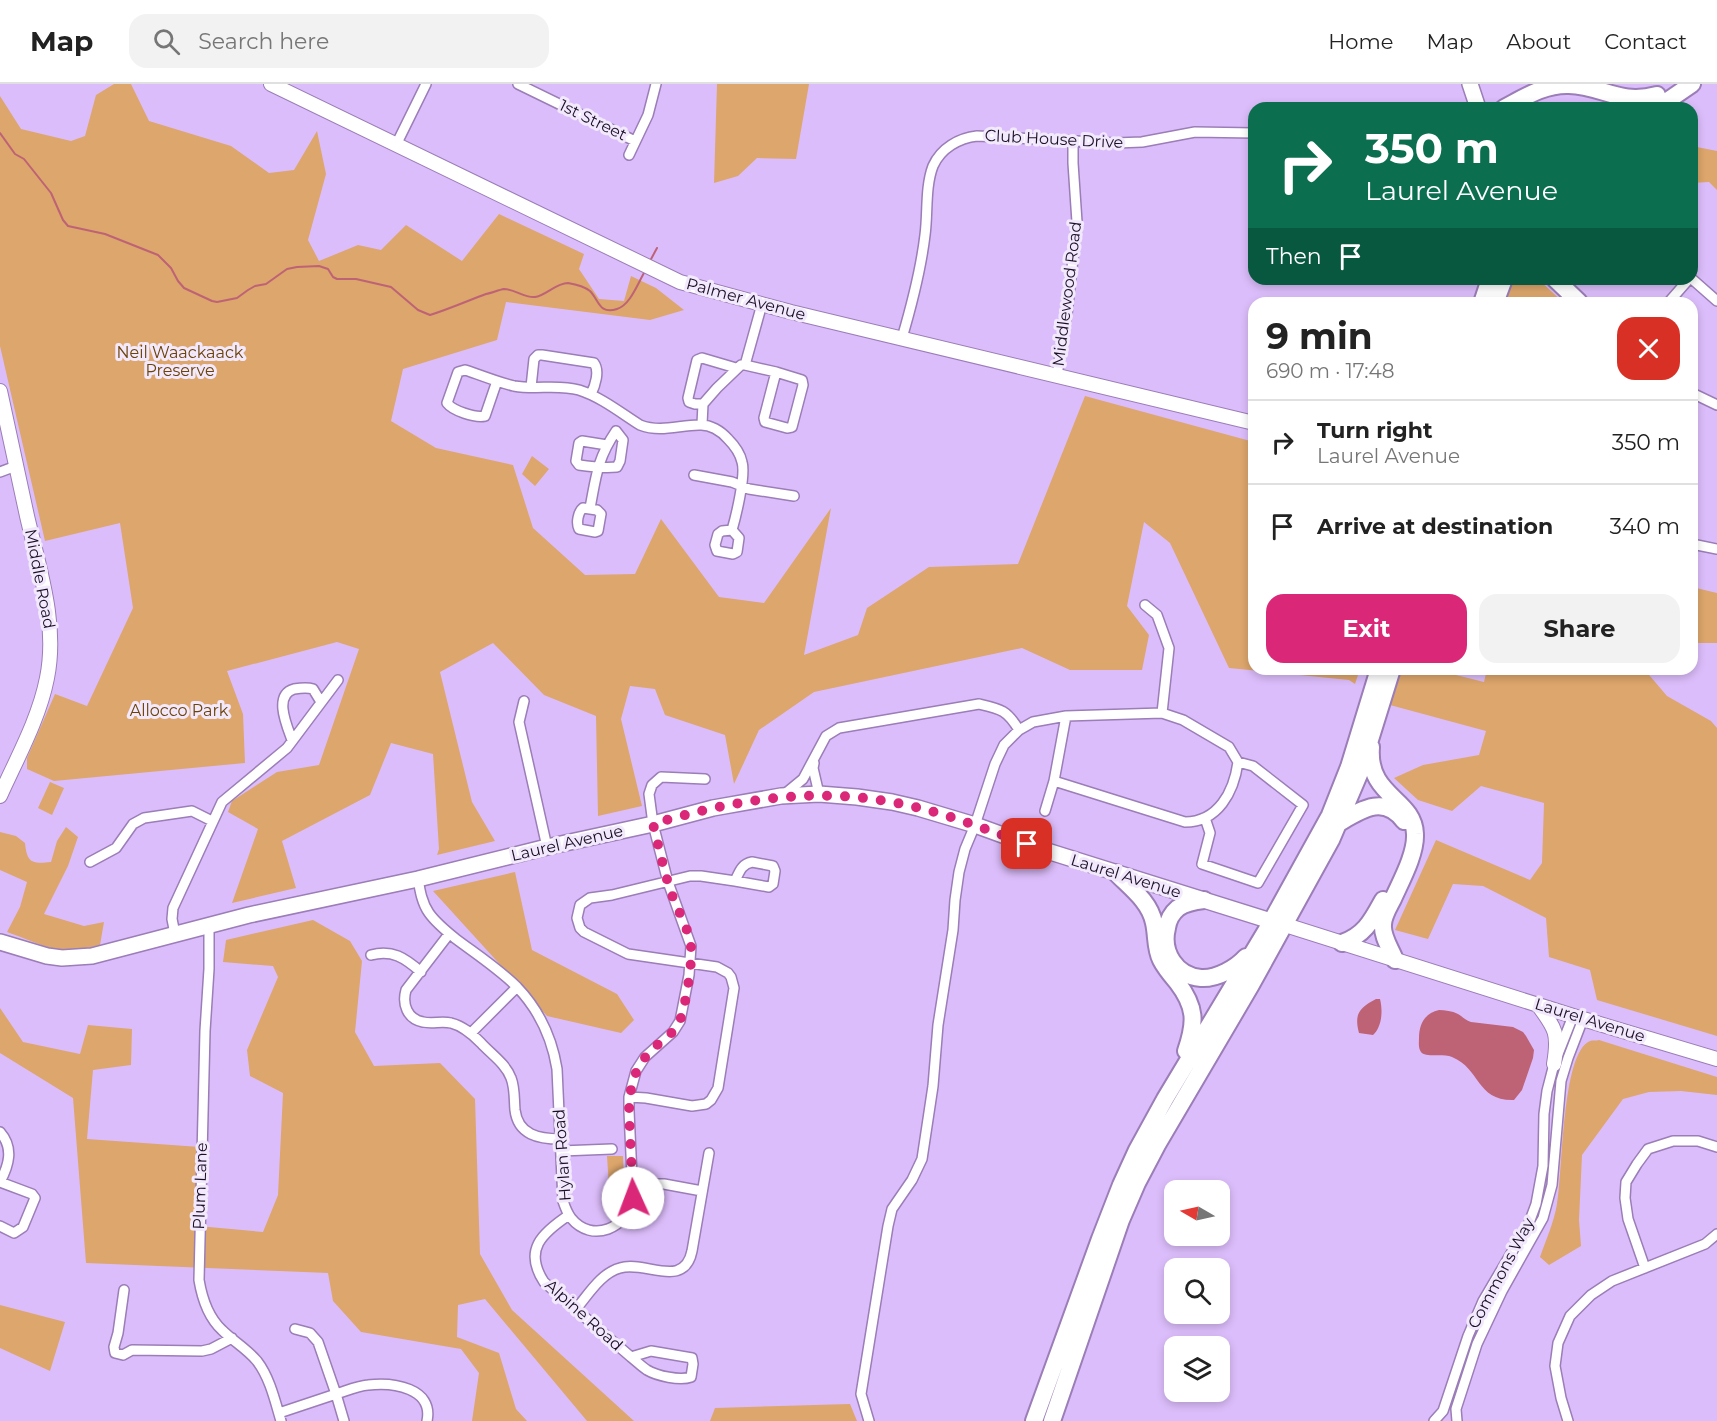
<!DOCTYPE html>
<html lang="en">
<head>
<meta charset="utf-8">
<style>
	body { margin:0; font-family:Montserrat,sans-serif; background:#f2f2f2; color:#222; height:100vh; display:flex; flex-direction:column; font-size:22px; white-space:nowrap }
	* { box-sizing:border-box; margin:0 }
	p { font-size:20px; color:#767676 }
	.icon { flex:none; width:33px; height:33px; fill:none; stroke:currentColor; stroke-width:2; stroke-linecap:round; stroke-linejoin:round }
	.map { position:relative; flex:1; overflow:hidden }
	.side { position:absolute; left:1248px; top:213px; width:450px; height:378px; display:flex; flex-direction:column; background:#fff; border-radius:18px; box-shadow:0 3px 9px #0003 }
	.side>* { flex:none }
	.hud { position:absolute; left:1248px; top:18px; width:450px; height:183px; border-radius:18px; box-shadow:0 3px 9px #0003; background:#0b6e4f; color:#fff; overflow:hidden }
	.needle { width:39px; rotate:279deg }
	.controls { position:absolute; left:1164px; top:1096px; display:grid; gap:12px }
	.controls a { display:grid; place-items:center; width:66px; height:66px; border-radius:12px; background:#fff; box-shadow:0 3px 9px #0003; font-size:30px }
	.pin { position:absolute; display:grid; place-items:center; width:51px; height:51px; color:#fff; margin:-26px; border-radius:12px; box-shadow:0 3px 9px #0006 }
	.me { position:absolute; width:66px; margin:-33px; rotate:358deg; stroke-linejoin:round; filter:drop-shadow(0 0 4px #0008) }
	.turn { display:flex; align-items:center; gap:21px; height:126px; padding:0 18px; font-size:27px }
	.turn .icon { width:78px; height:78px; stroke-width:2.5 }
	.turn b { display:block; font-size:42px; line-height:51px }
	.then { display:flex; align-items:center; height:57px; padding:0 18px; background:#0003; gap:12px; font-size:22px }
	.round { display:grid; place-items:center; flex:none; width:63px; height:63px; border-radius:18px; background:#f2f2f2 }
	.summary { display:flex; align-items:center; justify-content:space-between; height:102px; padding:0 18px }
	h1 { font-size:36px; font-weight:700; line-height:45px }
	.button { display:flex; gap:12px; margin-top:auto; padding:12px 18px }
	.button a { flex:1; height:69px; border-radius:18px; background:#db2777; color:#fff; font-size:24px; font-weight:700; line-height:69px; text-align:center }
	.button a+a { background:#f2f2f2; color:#222 }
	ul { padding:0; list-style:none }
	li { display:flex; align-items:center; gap:18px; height:84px; padding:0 18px; border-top:2px solid #e0e0e0 }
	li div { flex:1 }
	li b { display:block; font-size:22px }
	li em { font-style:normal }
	header { display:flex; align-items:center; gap:36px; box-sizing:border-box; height:84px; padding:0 30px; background:#fff; border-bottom:2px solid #e0e0e0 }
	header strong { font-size:28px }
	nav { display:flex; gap:33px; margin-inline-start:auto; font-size:21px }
	.search { width:420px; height:54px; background:#f2f2f2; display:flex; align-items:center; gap:15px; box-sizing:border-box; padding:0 21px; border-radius:18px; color:#767676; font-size:22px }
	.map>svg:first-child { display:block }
	.green { fill:#dda66c }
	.water { fill:#be6276 }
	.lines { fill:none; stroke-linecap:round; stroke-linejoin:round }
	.stream { stroke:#be6276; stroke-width:2 }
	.street-casing { stroke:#9b7db7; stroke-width:12 }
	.secondary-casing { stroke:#9b7db7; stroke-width:16 }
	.primary-casing { stroke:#9b7db7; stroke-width:18 }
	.highway-casing { stroke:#9b7db7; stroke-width:20 }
	.street { stroke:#fff; stroke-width:9 }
	.secondary { stroke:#fff; stroke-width:14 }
	.primary { stroke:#fff; stroke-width:15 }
	.highway { stroke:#fff; stroke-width:16 }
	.route { stroke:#db2777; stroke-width:10; stroke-dasharray:0 18 }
	.labels { text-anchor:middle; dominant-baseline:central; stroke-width:6; stroke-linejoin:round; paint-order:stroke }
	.street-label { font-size:16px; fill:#1b0f26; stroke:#f2e9fc }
	.park-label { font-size:16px; fill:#6d4207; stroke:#f2e9fc }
</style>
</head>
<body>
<header>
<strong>Map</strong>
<div class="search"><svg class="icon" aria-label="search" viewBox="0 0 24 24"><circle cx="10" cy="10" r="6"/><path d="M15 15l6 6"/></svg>Search here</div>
<nav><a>Home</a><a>Map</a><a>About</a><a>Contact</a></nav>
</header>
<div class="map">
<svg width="1717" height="1337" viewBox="0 0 1717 1337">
	<rect width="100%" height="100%" fill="#dcbdfb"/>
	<path class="green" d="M 114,0 L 131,0 L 149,37 L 231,62 L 269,89 L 294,86 L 317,47 L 326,90 L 308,156 L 319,177 L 358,161 L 381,166 L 406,141 L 462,177 L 499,130 L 584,170 L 579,185 L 599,215 L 624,217 L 631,192 L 656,204 L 684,226 L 650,236 L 506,218 L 497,256 L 403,285 L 391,337 L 436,364 L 513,381 L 533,444 L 585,491 L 635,490 L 661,435 L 719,513 L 764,519 L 831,424 L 804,571 L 858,551 L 867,524 L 929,483 L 1018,480 L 1085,312 L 1254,358 L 1254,585 L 1360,585 L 1355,600 L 1349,596 L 1229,584 L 1170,459 L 1144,438 L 1127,522 L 1149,551 L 1142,586 L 1070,586 L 1022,564 L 814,608 L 759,646 L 734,700 L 725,651 L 665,631 L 655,605 L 630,602 L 621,635 L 642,722 L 598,732 L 596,632 L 544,611 L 493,559 L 440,588 L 472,718 L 495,757 L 437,771 L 439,765 L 433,670 L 391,659 L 370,711 L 282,757 L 296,804 L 232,819 L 258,745 L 228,728 L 232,717 L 277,688 L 319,681 L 359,565 L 337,558 L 227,587 L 243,630 L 245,679 L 54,697 L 27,685 L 27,674 L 55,610 L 87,622 L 133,524 L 120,439 L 45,457 L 0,262 L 0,12 L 21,45 L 71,57 L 85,52 L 96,11 Z
		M 717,0 L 809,0 L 796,75 L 757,74 L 738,92 L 714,99 Z
		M 1692,62 L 1717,67 L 1717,106 L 1709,98 L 1692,99 Z
		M 1511,195 L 1538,195 L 1564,219 L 1501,219 Z
		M 532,372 L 549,385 L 535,402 L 522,390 Z
		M 1692,503 L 1717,509 L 1717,559 L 1692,559 Z
		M 1399,585 L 1432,585 L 1484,598 L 1487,585 L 1644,585 L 1667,612 L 1711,637 L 1717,644 L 1717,952 L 1597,916 L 1590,886 L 1549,873 L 1546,834 L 1483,802 L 1453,800 L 1428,855 L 1395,846 L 1436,756 L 1530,796 L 1542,779 L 1544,719 L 1481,702 L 1452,727 L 1418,716 L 1394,694 L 1423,681 L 1479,671 L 1486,647 L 1390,621 Z
		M 50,698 L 64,704 L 52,731 L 38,724 Z
		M 66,743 L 78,753 L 68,782 L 44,830 L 84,842 L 104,838 L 100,861 C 88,864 74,867 62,866 C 44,864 25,854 7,848 L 20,823 L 27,798 L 0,786 L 0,748 L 16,752 L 25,759 C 27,779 32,780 51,778 L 57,757 Z
		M 515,788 L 532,866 L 617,910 L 634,936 L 621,949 L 547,932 L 433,807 Z
		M 313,836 L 350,857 L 362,877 L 355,948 L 374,982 L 440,979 L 475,1015 L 480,1170 L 512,1226 L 634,1337 L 587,1337 L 485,1215 L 458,1221 L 457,1253 L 499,1269 L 516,1325 L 527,1337 L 472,1337 L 479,1289 L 461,1265 L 361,1248 L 333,1217 L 328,1189 L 86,1179 L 73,1014 L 0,969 L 0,924 L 23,958 L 80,970 L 88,941 L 132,945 L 131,981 L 93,986 L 87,1055 L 200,1063 L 198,1142 L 263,1148 L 278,1111 L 283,1009 L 250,992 L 247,966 L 278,893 L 273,882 L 223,878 L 226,856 Z
		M 1599,956 L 1717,993 L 1717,1011 L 1681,1007 L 1649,1008 L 1623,1015 L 1582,1071 L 1579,1136 L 1581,1162 L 1549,1181 L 1540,1173 C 1546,1156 1554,1138 1557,1120 C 1563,1091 1561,969 1590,957 C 1593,956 1596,957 1599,956 Z
		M 607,1072 L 623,1072 L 624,1102 L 609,1103 Z
		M 0,1221 L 65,1238 L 50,1287 L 0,1264 Z
		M 850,1320 L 857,1337 L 710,1337 L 715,1324 Z"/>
	<path class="water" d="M 1376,915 L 1380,915 C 1383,927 1382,943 1373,951 L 1359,949 C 1354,930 1359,924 1376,915 Z
		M 1439,926 C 1445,926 1452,927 1458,930 C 1463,933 1465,936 1471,938 L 1513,943 L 1523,948 L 1526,952 L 1534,966 L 1533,974 L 1522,1006 L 1514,1016 C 1476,1017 1481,985 1452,973 C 1443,969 1425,974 1421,968 C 1418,964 1419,958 1419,954 C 1419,940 1425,929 1439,926 Z"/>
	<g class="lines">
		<path class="stream" d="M 0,49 L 15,70 L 24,75 L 51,109 L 63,136 L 68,142 L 105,150 L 158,171 L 171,184 L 178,197 L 184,204 L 212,217 L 217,218 L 237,214 L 248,206 L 255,202 L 266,200 L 287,185 L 297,183 L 319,182 L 328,185 L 333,193 L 337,195 L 356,195 L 391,203 L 418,226 L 430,231 C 449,225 467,217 486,210 C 492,209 498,206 504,205 C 515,205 524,214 535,213 C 545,212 556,199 568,199 C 574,200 585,203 590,207 C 599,216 599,231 617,225 C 630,221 637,201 644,189
			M 650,177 L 657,164"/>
		<g class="street-casing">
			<path id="street" d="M 518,0 L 635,57
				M 396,61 L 426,0
				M 629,71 L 648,31 L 656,0
				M 1692,195 L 1717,217
				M 1668,219 L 1689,195
				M 902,254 C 912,220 921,185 925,151 C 928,129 925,103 933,82 C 941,64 959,54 977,52 L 1116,59 L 1142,58 L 1195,48 L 1254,49
				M 745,281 L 762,220
				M 745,281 L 776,288
				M 776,288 L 802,296 L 803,301 L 792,343 L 787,344 L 765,338 L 764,334 Z
				M 1057,291 L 1067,230 L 1077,138 L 1073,79 L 1073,57
				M 497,297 L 485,332 C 475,334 453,327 447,319 L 458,288 L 465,286 C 481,291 497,298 514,302 C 536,306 558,300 579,306 C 601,313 621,329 640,341 C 661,349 679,341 699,341 C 710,340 721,347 728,355 C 734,361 740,369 742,378 C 746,391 736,432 732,446
				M 531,303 L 534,275 L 538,271 L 542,271 L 594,279 C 600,287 595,302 591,310
				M 1692,309 L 1717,321
				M 703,320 L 695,320 L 689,318 L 688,314 L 697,276 L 702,274 L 736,284
				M 702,340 L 703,320 L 717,304 L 741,281 L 745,281
				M 0,388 L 16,382
				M 694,391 L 732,398 L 749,405 L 794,412
				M 583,424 L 597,426 L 601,430 L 598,447 L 595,448 L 579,445 C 576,439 578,428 583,424 Z
				M 590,424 C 596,393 597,375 616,347 L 623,356 L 620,377 L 617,383 C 605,384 592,383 579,381 L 576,377 L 579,359 L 582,357 L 607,361
				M 732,446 L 739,454 L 737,468 L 733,470 L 717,467 L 715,461 L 718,450 L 722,447 Z
				M 1692,460 L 1717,465
				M 1145,521 L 1157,531 L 1169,564 L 1162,629
				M 524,617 L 519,638 L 547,763
				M 292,656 C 287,642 273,611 294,605 C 300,604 307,603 313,605 L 321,618
				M 814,679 L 813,684 L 819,710
				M 786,709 L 803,695 L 826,652 L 839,644 L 979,620 C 1001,625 1007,626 1019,646
				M 1045,727 L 1054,697 L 1066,632
				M 1205,734 L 1210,749 L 1202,780 L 1258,799 L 1303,721 L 1253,682 L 1238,678
				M 90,778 L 116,764 L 133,740 L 144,734 L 192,727 L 212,737
				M 752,778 L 773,782 L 775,787 L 773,800 L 769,803 L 735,797 C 739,789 741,780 752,778 Z
				M 418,795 C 420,807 422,819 429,829 C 436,839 446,847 456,855 C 476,870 499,885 517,903 C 539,926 552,954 557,985 L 563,1117 C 565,1123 567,1129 571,1134 C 592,1160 628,1144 633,1114 L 629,1027 L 629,1013 L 636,987 L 645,973 L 673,948 L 680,937 L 689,891 L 691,862 L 668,798 L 653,740 L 649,710 L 652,701 L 661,693 L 705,695
				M 209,841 L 209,885 L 205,947 L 199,1196 C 202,1214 208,1233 222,1246 C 233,1257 247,1265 257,1277 C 270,1294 275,1317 281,1337
				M 175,850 L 172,835 L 173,824 L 222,718 L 287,664 L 338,596
				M 449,850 L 406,906 C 402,920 407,935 423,938 C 432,940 442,937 451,939 C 463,942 472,950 481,959 C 491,970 506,980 511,994 C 515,1004 514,1015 515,1026 C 518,1051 539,1055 560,1055
				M 371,871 C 392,865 405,874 421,888
				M 471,949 L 517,903
				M 629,1013 L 646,1014 L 692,1022 L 706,1020 L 711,1016 L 718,1004 L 734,904 L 731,893 L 728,889 L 717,883 L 628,870 L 584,848 L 580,844 L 577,834 L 580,821 L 590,814 L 612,811 L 690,792 L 701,792 L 735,797
				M 0,1048 C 14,1064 9,1081 0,1098 L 32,1110 L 35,1114 L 23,1143 L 14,1149 L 0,1142
				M 561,1067 L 612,1065
				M 632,1100 L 664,1100 L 702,1107
				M 569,1131 C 542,1149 523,1166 544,1198 L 631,1273
				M 1645,1184 L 1628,1135 L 1625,1114 L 1626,1098 L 1637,1080 L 1648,1065 L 1673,1057 L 1698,1057 L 1717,1063
				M 124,1206 L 118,1249 L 114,1263 L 115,1269 L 123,1271 L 132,1266 L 202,1267 L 211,1265 L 232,1254
				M 576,1225 C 588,1211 601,1189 620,1184 C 645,1176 684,1206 692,1167 L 709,1069
				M 651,1267 L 692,1274 L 693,1280 L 691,1293 C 680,1297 657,1292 647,1286 C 641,1282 636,1277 631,1273 Z
				M 279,1329 L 336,1310 L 318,1258 L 310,1249 L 295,1245
				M 344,1337 L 336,1310 C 346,1307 357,1302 368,1301 C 393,1298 434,1304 427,1337
				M 869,1337 L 861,1310 L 888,1142 L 892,1125 L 912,1096 L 922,1075 L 933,1002 L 938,941 L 953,846 L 955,816 L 959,788 L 965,765 L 975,741 L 995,680 L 1004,661 L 1019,646 L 1033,638 L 1066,632 L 1162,629 L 1183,636 L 1229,663 L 1238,678 C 1234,708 1218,738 1185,738 L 1054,697
				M 1434,1337 L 1443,1327 L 1468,1252 L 1483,1217 L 1529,1139 L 1536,1120 L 1543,1082 L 1544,1030 L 1547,1007 L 1554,980 L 1573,932
				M 1457,1337 L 1456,1325 L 1477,1260 L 1502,1207 L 1543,1134 L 1552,1101 L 1561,997 L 1568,974 L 1583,935
				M 1568,1337 L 1561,1314 L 1555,1282 L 1558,1259 L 1570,1232 L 1591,1211 L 1612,1197 L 1705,1160 L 1717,1150"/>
		</g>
		<g class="secondary-casing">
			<path id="secondary" d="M 271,0 L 680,198 L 791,228 L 1254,339
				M 0,307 C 9,349 18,390 27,432 C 39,484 58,540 47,594 C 39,635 17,674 0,712
				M 1276,838 L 1573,932 L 1717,975
				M 1538,921 C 1556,945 1559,950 1554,980"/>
		</g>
		<g class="primary-casing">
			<path id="primary" d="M 1470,0 L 1478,24
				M 0,858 L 47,872 L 62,874 L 92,872 L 249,831 L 418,795 L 547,763 L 653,740 L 713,724 L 781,712 L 819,710 L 857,713 L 892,718 L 918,724 L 975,741 L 1044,766 L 1271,837"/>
		</g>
		<g class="highway-casing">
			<path id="highway" d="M 1504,24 C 1525,13 1545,0 1569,1 C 1603,2 1619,21 1657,11
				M 1657,24 L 1692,0
				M 1555,195 L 1579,218 L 1578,219
				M 1482,219 L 1490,195
				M 1495,219 L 1504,195
				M 1371,663 C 1367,713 1414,714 1415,750 C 1416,770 1401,797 1393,815 C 1389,823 1383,832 1383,841 C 1382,853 1391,865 1395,876
				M 1339,739 C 1361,726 1384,710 1404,737
				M 1116,789 C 1131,804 1150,818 1154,839 C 1157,852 1155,864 1161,876 C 1165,884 1171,891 1177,898 C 1196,923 1196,938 1186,967
				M 1204,816 C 1195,817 1185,819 1178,824 C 1172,829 1168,836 1167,844 C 1161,868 1176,892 1201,894 C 1217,895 1236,884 1246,873
				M 1342,859 C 1365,851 1372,836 1383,816
				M 1034,1337 L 1100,1155 L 1121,1101 L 1137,1066 L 1165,1015 L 1266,847 L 1330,731 L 1349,683 L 1379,585
				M 1052,1337 L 1121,1136 L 1137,1099 L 1157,1061 L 1251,901 L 1331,756 L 1360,688 L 1392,585"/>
		</g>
		<use href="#street" class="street"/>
		<use href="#secondary" class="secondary"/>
		<use href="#primary" class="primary"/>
		<use href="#highway" class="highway"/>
	</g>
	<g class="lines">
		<path class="route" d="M 633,1114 L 629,1027 C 630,999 635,981 656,962 C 664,955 674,949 679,939 C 685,926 693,877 691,863 C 689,845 678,827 672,811 C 664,788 659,764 653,740 C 669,735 685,731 701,727 C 764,712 827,706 891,718 C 938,726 982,744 1027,760"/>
	</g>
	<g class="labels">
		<g class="street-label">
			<text transform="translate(593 36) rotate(26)">1st Street</text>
			<text transform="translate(1054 55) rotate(3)">Club House Drive</text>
			<text transform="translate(1067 210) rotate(-83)">Middlewood Road</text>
			<text transform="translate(746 215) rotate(15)">Palmer Avenue</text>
			<text transform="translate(40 495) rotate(79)">Middle Road</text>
			<text transform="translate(567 759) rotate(-13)">Laurel Avenue</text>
			<text transform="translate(1126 792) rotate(17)">Laurel Avenue</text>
			<text transform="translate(1590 936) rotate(17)">Laurel Avenue</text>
			<text transform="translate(562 1071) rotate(-94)">Hylan Road</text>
			<text transform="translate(200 1102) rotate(-88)">Plum Lane</text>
			<text transform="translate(1501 1189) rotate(-62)">Commons Way</text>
			<text transform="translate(584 1231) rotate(42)">Alpine Road</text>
		</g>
		<g class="park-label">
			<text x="180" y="268">Neil Waackaack<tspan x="180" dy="18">Preserve</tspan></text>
			<text x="179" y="626">Allocco Park</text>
		</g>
	</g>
</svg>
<div class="controls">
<a><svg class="needle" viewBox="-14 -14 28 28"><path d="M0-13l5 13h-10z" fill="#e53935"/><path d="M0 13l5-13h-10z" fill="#767676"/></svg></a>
<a><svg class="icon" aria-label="search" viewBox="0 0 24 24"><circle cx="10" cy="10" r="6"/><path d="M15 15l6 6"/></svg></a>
<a><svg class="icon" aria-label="layers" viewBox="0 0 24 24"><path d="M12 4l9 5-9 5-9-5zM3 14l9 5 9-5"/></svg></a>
</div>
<div class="pin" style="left:1027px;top:760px;background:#d93025"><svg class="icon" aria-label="arrive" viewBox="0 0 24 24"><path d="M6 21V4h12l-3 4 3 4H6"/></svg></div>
<svg class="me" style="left:633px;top:1114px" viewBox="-20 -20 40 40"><circle r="19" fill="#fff"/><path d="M0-13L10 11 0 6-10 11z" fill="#db2777"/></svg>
<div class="hud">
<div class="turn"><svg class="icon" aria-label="right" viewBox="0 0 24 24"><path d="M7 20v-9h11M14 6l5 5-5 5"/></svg><div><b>350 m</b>Laurel Avenue</div></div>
<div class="then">Then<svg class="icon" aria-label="arrive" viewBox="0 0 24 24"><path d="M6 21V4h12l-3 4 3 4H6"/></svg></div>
</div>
<section class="side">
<div class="summary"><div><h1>9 min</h1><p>690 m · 17:48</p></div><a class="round" style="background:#d93025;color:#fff"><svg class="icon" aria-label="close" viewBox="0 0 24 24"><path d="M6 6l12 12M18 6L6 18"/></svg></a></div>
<ul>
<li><svg class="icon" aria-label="right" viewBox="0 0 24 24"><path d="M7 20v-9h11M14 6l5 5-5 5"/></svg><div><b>Turn right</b><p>Laurel Avenue</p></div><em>350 m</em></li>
<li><svg class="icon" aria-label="arrive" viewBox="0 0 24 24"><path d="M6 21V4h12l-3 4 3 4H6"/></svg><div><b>Arrive at destination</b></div><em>340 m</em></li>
</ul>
<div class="button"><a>Exit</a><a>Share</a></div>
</section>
</div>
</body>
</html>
